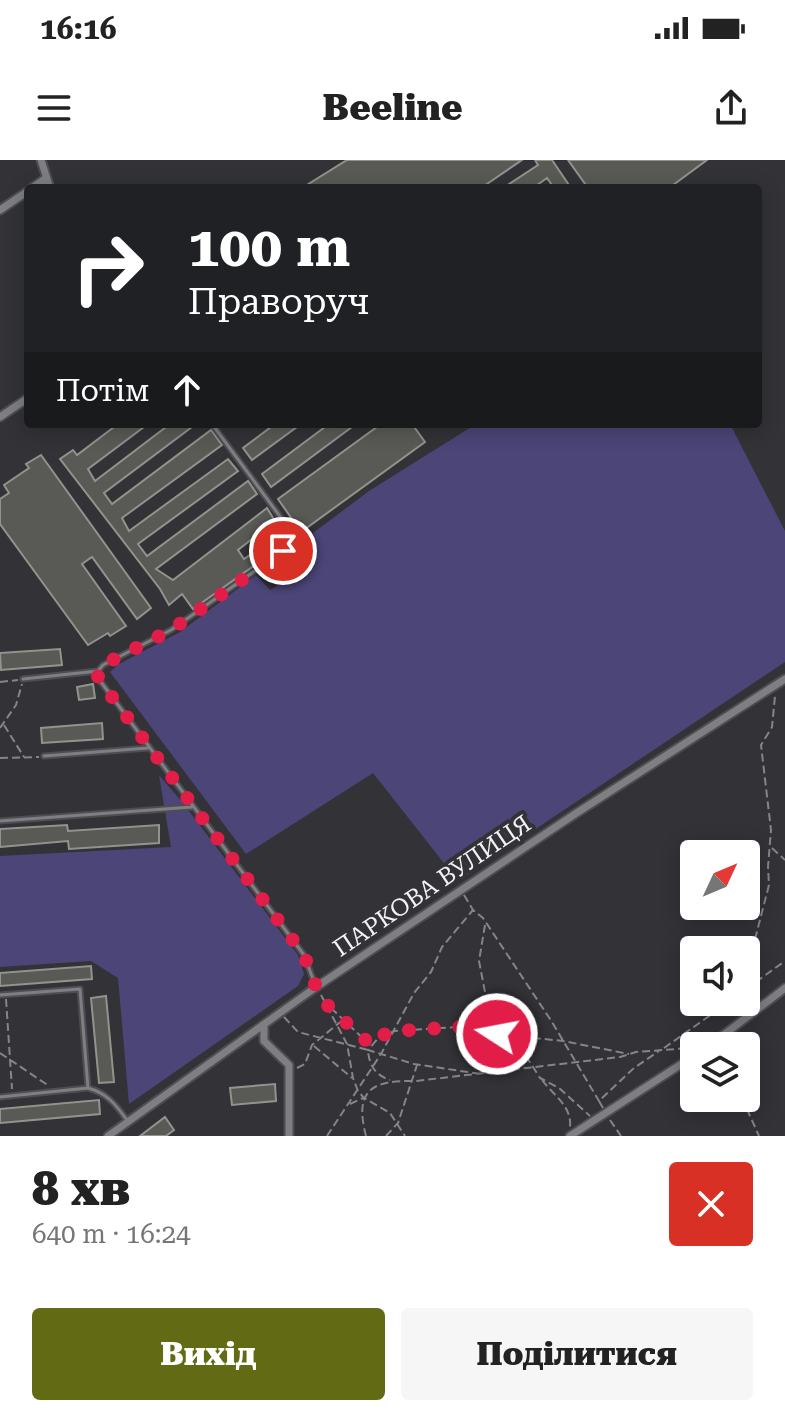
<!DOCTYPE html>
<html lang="uk">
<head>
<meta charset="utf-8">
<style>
	body { margin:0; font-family:"Roboto Serif",serif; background:#f6f6f6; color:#222; height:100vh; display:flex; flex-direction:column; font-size:30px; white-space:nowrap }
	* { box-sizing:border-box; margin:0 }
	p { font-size:26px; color:#767676 }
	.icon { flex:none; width:44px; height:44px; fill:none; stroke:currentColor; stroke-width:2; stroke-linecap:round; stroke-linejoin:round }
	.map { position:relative; height:976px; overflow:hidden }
	.sheet { display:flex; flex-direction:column; background:#fff; flex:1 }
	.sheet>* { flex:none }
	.hud { position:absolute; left:24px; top:24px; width:738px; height:244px; border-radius:8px; box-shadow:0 4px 20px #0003; background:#202124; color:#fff; overflow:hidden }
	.needle { width:52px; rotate:46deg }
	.tools { position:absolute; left:680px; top:680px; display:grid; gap:16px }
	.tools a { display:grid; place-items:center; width:80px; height:80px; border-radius:8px; background:#fff; box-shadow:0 4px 20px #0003; font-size:40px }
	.pin { position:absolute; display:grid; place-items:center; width:68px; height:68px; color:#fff; margin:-34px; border:4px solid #fff; border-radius:50%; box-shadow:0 2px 8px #0007 }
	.me { position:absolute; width:88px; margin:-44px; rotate:281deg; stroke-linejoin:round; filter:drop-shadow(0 0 6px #0008) }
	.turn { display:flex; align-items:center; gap:28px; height:168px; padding:0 32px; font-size:36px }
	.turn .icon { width:104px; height:104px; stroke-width:2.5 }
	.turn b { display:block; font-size:56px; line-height:68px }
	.then { display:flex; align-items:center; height:76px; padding:0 32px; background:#0003; gap:16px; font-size:30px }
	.round { display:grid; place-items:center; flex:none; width:84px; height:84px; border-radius:8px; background:#f6f6f6 }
	.summary { display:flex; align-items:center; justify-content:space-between; height:136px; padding:0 32px }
	h1 { font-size:48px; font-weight:800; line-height:60px }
	.primary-button { display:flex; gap:16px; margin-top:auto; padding:16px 32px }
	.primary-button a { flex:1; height:92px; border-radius:8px; background:#626b14; color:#fff; font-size:32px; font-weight:800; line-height:92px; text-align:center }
	.primary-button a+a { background:#f6f6f6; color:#222 }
	.status { display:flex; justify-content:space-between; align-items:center; height:56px; padding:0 40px; background:#fff; direction:ltr }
	.status svg { height:22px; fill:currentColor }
	header { display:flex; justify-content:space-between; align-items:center; height:104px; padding:0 32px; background:#fff; font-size:36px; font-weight:800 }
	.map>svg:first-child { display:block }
	.green { fill:#4b4578 }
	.building { fill:#595a55; stroke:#91938d; stroke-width:2 }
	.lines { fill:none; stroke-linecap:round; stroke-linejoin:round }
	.lane-casing { stroke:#4e4e52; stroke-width:7 }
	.street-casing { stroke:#4e4e52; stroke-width:11 }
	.path { stroke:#858589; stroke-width:2; stroke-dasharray:8 4; stroke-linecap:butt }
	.lane { stroke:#7e7e83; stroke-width:3 }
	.street { stroke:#7e7e83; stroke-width:7 }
	.route { stroke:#e11d48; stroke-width:14; stroke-dasharray:0 25.2 }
	.labels { text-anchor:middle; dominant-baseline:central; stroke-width:8; stroke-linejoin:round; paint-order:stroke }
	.street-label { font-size:24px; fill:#f2f2f5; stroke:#323237 }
</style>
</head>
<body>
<div class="status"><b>16:16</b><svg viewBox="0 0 49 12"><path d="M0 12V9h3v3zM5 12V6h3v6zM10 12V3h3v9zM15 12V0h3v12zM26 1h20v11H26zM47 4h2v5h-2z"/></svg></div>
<header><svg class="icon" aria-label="menu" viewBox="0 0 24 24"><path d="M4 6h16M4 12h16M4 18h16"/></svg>Beeline<svg class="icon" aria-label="share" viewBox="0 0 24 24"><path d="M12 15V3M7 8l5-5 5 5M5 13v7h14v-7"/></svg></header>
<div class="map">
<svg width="785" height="976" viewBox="0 0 785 976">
	<rect width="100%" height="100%" fill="#323237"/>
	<path class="green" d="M 476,264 L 730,264 L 785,371 L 785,502 L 458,721 L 373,613 L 246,694 L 110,512 L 119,504 L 180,472 L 256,415 L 270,430 L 304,411 L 309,376 L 369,331 Z
		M 159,615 L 183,643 L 298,795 L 304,814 L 298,826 L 129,944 L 118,818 L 91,801 L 0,807 L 0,696 L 171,687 Z"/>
	<path class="building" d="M 347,0 L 522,0 L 481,28 L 302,28 Z
		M 535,0 L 552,0 L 571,28 L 554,28 L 547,18 L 533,28 L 503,28 L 538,5 Z
		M 568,0 L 707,0 L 669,28 L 588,28 Z
		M 118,264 L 148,264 L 88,309 L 95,321 L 170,264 L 196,264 L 104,333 L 112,344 L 211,270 L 222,285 L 122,358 L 129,371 L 228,299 L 238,311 L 138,384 L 147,396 L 248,321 L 257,334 L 156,409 L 173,420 L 267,348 L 275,361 L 238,390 L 244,399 L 283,371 L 290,380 L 193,449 L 182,434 L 169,445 L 160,429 L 60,299 L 73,290 L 77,295 Z
		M 275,264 L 301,264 L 252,300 L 243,288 Z
		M 329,264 L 356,264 L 271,327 L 262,314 Z
		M 381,264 L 412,264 L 425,282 L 301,372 L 278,339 Z
		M 41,295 L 151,448 L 137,459 L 92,397 L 82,404 L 126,466 L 110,476 L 108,473 L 88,485 L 0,364 L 0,339 L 9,333 L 4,325 L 29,308 L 26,304 Z
		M 60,489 L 62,505 L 1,510 L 0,493 Z
		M 93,524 L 95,538 L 79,540 L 77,527 Z
		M 102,563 L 103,579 L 42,583 L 41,568 Z
		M 67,665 L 68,671 L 159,665 L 159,683 L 69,689 L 68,681 L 0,687 L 0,669 Z
		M 91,806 L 92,819 L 0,826 L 0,813 Z
		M 106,836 L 114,922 L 99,923 L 91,838 Z
		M 275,924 L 276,941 L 232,945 L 230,928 Z
		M 99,940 L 100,954 L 0,963 L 0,949 Z
		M 165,957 L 174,970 L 166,976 L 140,976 Z"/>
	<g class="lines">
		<g class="lane-casing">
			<path id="lane" d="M 212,264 L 287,366
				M 98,511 L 98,518 L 304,795 L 316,827
				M 23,519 L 98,511 L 103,505 L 171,470 L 283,391
				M 44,596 L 148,588
				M 0,661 L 192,647
				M 0,835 L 80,829 L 88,928 L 0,937
				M 88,928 C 107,933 116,945 127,960"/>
		</g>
		<g class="street-casing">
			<path id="street" d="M 41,0 L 50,28
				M 32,28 L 45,19
				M 0,50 L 28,31
				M 0,257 L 28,238
				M 264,865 L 264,881 L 289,905 L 289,976
				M 709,886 L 785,828
				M 108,976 L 316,827 L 575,654 L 785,519
				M 570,976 L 694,896"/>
		</g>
		<path class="path" d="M 0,522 L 18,520
			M 4,565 L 24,597
			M 0,568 L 16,545 L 22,524
			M 0,598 L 39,597
			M 772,688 L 785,700
			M 464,735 L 473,750 L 483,758 L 552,862 L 599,941
			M 485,765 L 479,801 L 485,832 L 540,918 L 559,928 L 590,956
			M 746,814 L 769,725 L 768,707 L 771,670 L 761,585 L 772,567 L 775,536
			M 746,829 L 785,801
			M 321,835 L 347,884 L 353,918 L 358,931 L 364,938 L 390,953 L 405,976
			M 6,839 L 12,929
			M 331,848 L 370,885
			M 284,857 L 298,872 L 368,890 C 369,905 375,915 390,920
			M 476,866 C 515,873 503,895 481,914 L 414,904 L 368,890 L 380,876 L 395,871 Z
			M 497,874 L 563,881 L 629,894
			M 314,886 L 352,918
			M 664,888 L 729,842
			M 0,893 L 49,926
			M 297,908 L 305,904 L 312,885 L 344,859
			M 542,920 C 554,936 572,946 570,967
			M 742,938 L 759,976
			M 350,944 L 363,938
			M 603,948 L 599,941 L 634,908 L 659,891
			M 610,960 L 621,976
			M 327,976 L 381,894 L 414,833 L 431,812 L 442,787 L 473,750
			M 366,976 C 354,930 371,920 416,921 L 620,897 L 636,892 L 689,888
			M 386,976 L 398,963 L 417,905"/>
		<use href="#lane" class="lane"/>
		<use href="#street" class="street"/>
	</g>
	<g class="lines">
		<path class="route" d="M 283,391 L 171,470 L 103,505 L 98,511 L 98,518 L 304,795 L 316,827 L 329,847 L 371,885 L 380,876 L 395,871 L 476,866 L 491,869 L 497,874"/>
	</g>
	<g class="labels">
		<g class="street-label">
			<text transform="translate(432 726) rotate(-34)">ПАРКОВА ВУЛИЦЯ</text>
		</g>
	</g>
</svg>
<div class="tools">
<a><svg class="needle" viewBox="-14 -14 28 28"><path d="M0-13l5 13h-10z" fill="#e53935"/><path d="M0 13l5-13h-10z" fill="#767676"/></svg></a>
<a><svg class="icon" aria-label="sound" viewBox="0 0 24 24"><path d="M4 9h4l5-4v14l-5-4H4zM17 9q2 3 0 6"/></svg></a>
<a><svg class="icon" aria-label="layers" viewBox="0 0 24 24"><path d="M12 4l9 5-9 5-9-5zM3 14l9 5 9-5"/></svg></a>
</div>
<div class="pin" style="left:283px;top:391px;background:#d93025"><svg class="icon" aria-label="arrive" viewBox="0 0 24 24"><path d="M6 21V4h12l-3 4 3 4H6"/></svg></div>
<svg class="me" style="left:497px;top:874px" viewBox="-20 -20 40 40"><circle r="17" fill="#e11d48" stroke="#fff" stroke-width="3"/><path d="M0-11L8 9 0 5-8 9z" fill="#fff"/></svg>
<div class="hud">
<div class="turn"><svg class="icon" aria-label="right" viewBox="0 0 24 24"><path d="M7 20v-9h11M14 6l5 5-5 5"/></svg><div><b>100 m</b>Праворуч</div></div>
<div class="then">Потім<svg class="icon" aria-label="ahead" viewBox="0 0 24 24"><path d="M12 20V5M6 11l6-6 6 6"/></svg></div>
</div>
</div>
<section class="sheet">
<div class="summary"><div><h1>8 хв</h1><p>640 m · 16:24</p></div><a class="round" style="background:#d93025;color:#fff"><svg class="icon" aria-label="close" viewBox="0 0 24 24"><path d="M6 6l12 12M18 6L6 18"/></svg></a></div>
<div class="primary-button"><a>Вихід</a><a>Поділитися</a></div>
</section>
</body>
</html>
